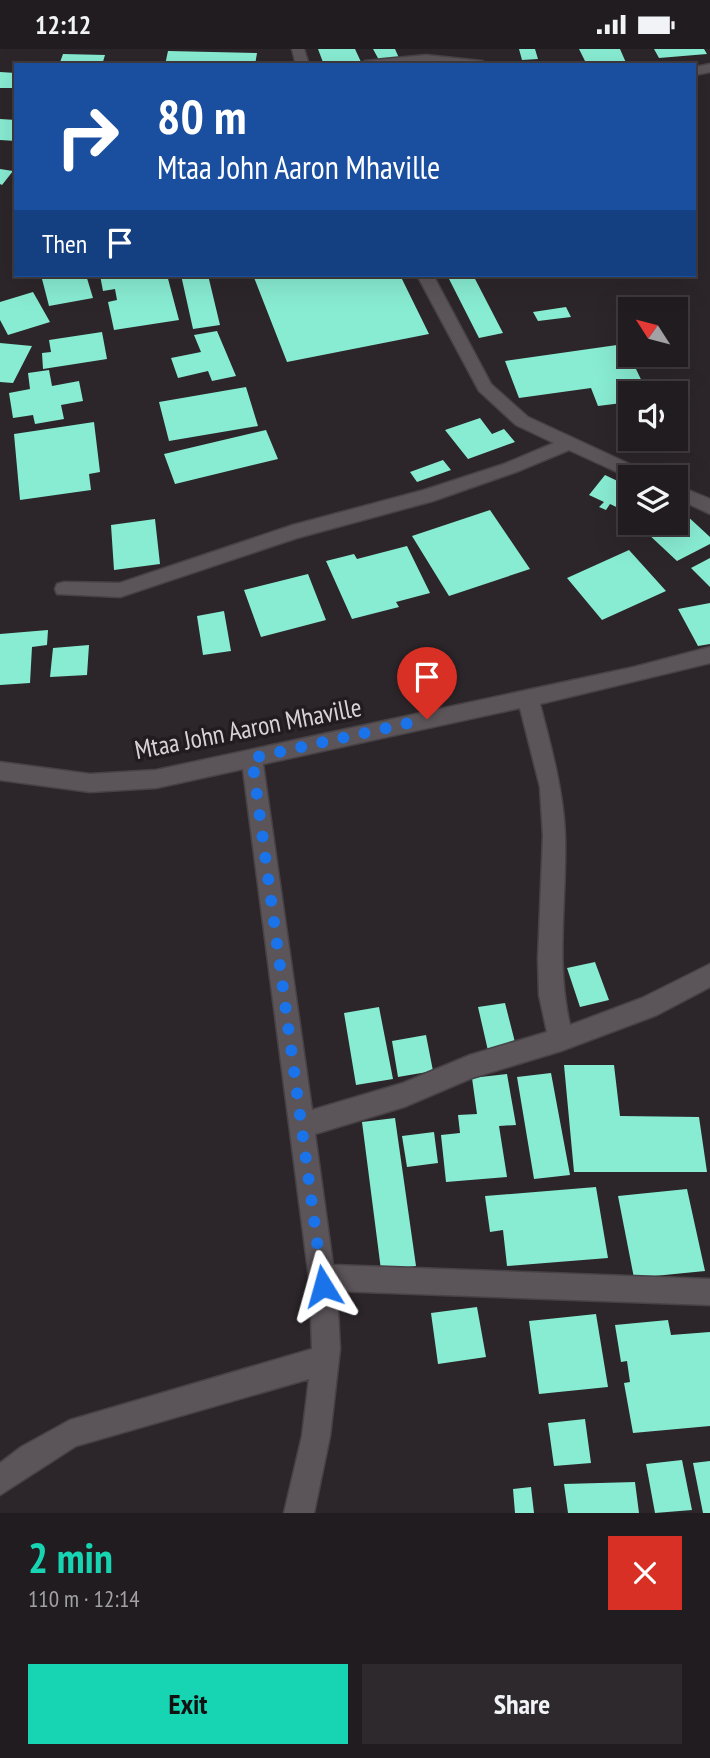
<!DOCTYPE html>
<html lang="en">
<head>
<meta charset="utf-8">
<style>
	body { margin:0; font-family:"PT Sans Narrow",sans-serif; background:#2d292d; color:#f1f3f6; height:100vh; display:flex; flex-direction:column; font-size:26px; white-space:nowrap }
	* { box-sizing:border-box; margin:0 }
	p { font-size:23px; color:#a2a1a5 }
	.icon { flex:none; width:38px; height:38px; fill:none; stroke:currentColor; stroke-width:2; stroke-linecap:round; stroke-linejoin:round }
	.map { position:relative; height:1464px; overflow:hidden }
	.panel { display:flex; flex-direction:column; background:#211c20; flex:1 }
	.panel>* { flex:none }
	.guide { position:absolute; left:14px; top:14px; width:682px; height:214px; border-radius:0px; box-shadow:0 7px 28px #0002,0 0 0 2px #3e3a3e; background:#1a4fa0; color:#fff; overflow:hidden }
	.needle { width:46px; rotate:306deg }
	.fabs { position:absolute; left:618px; top:248px; display:grid; gap:14px }
	.fabs a { display:grid; place-items:center; width:70px; height:70px; border-radius:0px; background:#211c20; box-shadow:0 7px 28px #0002,0 0 0 2px #3e3a3e; font-size:35px }
	.pin { position:absolute; display:grid; place-items:center; width:60px; height:60px; color:#fff; margin:-72px -30px; border-radius:50% 50% 50% 0; rotate:-45deg; box-shadow:0 0 7px #0007 }
	.pin .icon { rotate:45deg }
	.me { position:absolute; width:77px; margin:-38px; rotate:352deg; stroke-linejoin:round; filter:drop-shadow(0 0 5px #0008) }
	.turn { display:flex; align-items:center; gap:24px; height:147px; padding:0 28px; font-size:32px }
	.turn .icon { width:91px; height:91px; stroke-width:2.5 }
	.turn b { display:block; font-size:49px; line-height:60px }
	.then { display:flex; align-items:center; height:66px; padding:0 28px; background:#0003; gap:14px; font-size:26px }
	.round { display:grid; place-items:center; flex:none; width:74px; height:74px; border-radius:0px; background:#2d292d }
	.overview { display:flex; align-items:center; justify-content:space-between; height:119px; padding:0 28px }
	h1 { font-size:42px; font-weight:700; line-height:52px; color:#17d5b2 }
	.cta { display:flex; gap:14px; margin-top:auto; padding:14px 28px }
	.cta a { flex:1; height:80px; border-radius:0px; background:#17d5b2; color:#111; font-size:28px; font-weight:700; line-height:80px; text-align:center }
	.cta a+a { background:#2d292d; color:#f1f3f6 }
	.status { display:flex; justify-content:space-between; align-items:center; height:49px; padding:0 35px; background:#211c20; direction:ltr }
	.status svg { height:19px; fill:currentColor }
	.map>svg:first-child { display:block }
	.building { fill:#88ecd2 }
	.lines { fill:none; stroke-linecap:round; stroke-linejoin:round }
	.street-casing { stroke:#474245; stroke-width:3 }
	.street { fill:#5b5459; fill-rule:evenodd }
	.route { stroke:#1a73e8; stroke-width:12; stroke-dasharray:0 21.6 }
	.labels { text-anchor:middle; dominant-baseline:central; stroke-width:7; stroke-linejoin:round; paint-order:stroke }
	.street-label { font-size:26px; fill:#d7d3d5; stroke:#221c20 }
</style>
</head>
<body>
<div class="status"><b>12:12</b><svg viewBox="0 0 49 12"><path d="M0 12V9h3v3zM5 12V6h3v6zM10 12V3h3v9zM15 12V0h3v12zM26 1h20v11H26zM47 4h2v5h-2z"/></svg></div>
<div class="map">
<svg width="710" height="1464" viewBox="0 0 710 1464">
	<rect width="100%" height="100%" fill="#2c262a"/>
	<path class="building" d="M 318,0 L 355,0 L 361,13 L 324,16 Z
		M 373,0 L 395,0 L 399,9 L 379,11 Z
		M 519,0 L 535,0 L 538,10 L 522,11 Z
		M 579,0 L 620,0 L 627,16 L 587,16 Z
		M 654,0 L 704,0 L 707,5 L 659,9 Z
		M 168,2 L 257,4 L 255,16 L 165,16 Z
		M 63,5 L 105,6 L 102,16 L 59,16 Z
		M 0,23 L 16,24 L 16,39 L 0,39 Z
		M 0,70 L 16,71 L 16,92 L 0,91 Z
		M 0,120 L 13,122 L 2,136 L 0,135 Z
		M 41,226 L 86,226 L 93,249 L 49,257 Z
		M 100,226 L 167,226 L 179,271 L 114,281 L 108,253 L 117,251 L 115,240 L 103,242 Z
		M 181,226 L 208,226 L 220,276 L 193,280 Z
		M 253,226 L 400,226 L 429,285 L 287,313 Z
		M 447,226 L 473,226 L 503,284 L 479,289 Z
		M 33,243 L 50,273 L 8,286 L 0,271 L 0,253 Z
		M 566,258 L 571,268 L 538,272 L 533,263 Z
		M 217,282 L 236,327 L 212,332 L 208,322 L 178,329 L 171,309 L 201,303 L 194,286 Z
		M 102,283 L 107,310 L 43,320 L 42,304 L 51,303 L 49,291 Z
		M 0,294 L 32,297 L 13,334 L 0,333 Z
		M 624,295 L 648,345 L 630,345 L 630,353 L 598,357 L 591,339 L 519,349 L 505,312 Z
		M 49,321 L 52,337 L 79,332 L 83,352 L 61,356 L 64,370 L 35,375 L 33,366 L 13,369 L 9,344 L 30,340 L 28,324 Z
		M 246,338 L 258,377 L 169,392 L 159,353 Z
		M 480,369 L 492,385 L 504,380 L 515,393 L 468,410 L 445,381 Z
		M 94,373 L 100,423 L 89,425 L 91,441 L 20,451 L 14,385 Z
		M 266,381 L 278,410 L 175,435 L 164,405 Z
		M 443,411 L 451,421 L 417,433 L 410,423 Z
		M 605,426 L 628,437 L 624,442 L 630,445 L 629,464 L 610,455 L 606,461 L 599,458 L 604,453 L 589,446 Z
		M 490,461 L 530,520 L 449,547 L 412,487 Z
		M 684,464 L 710,488 L 710,495 L 677,512 L 646,483 L 663,474 L 676,474 L 676,468 Z
		M 155,470 L 160,515 L 114,521 L 111,476 Z
		M 407,497 L 430,544 L 396,553 L 399,558 L 352,570 L 326,512 L 354,505 L 357,510 Z
		M 629,501 L 666,542 L 602,571 L 567,529 Z
		M 710,509 L 710,538 L 691,519 Z
		M 308,525 L 326,571 L 261,588 L 244,541 Z
		M 710,554 L 710,595 L 698,597 L 678,560 Z
		M 224,562 L 231,602 L 203,606 L 197,567 Z
		M 48,581 L 47,596 L 32,598 L 30,634 L 0,636 L 0,585 Z
		M 89,596 L 87,626 L 50,628 L 53,599 Z
		M 595,913 L 609,951 L 580,958 L 567,919 Z
		M 505,954 L 517,1001 L 489,1006 L 478,958 Z
		M 379,958 L 393,1030 L 356,1036 L 344,964 Z
		M 426,986 L 433,1022 L 398,1028 L 392,992 Z
		M 564,1016 L 614,1016 L 620,1067 L 699,1068 L 707,1123 L 574,1123 Z
		M 551,1024 L 570,1126 L 534,1130 L 517,1028 Z
		M 507,1025 L 516,1076 L 499,1077 L 507,1128 L 446,1133 L 441,1086 L 460,1084 L 458,1066 L 477,1065 L 472,1029 Z
		M 395,1069 L 416,1217 L 381,1221 L 362,1073 Z
		M 434,1083 L 438,1114 L 407,1118 L 402,1087 Z
		M 596,1138 L 608,1209 L 507,1217 L 503,1181 L 490,1183 L 485,1147 Z
		M 687,1140 L 705,1222 L 634,1229 L 618,1147 Z
		M 477,1258 L 486,1308 L 438,1315 L 431,1264 Z
		M 596,1265 L 608,1338 L 539,1345 L 529,1272 Z
		M 668,1271 L 671,1286 L 710,1283 L 710,1377 L 633,1384 L 624,1334 L 630,1333 L 627,1312 L 621,1313 L 615,1276 Z
		M 585,1370 L 591,1414 L 554,1417 L 548,1374 Z
		M 682,1411 L 692,1461 L 655,1464 L 646,1415 Z
		M 710,1412 L 710,1464 L 703,1464 L 693,1414 Z
		M 635,1433 L 639,1464 L 568,1464 L 564,1435 Z
		M 531,1438 L 534,1464 L 515,1464 L 513,1440 Z"/>
	<g class="lines">
		<g class="street-casing">
			<path id="street" d="M 292,0 L 304,0 L 309,16 L 296,16 Z
				M 426,6 L 482,12 L 488,16 L 359,16 L 365,12 Z
				M 710,15 L 710,23 L 695,26 L 695,18 Z
				M 417,226 L 433,226 L 491,335 L 528,368 L 651,425 L 654,429 L 630,429 L 569,401 L 516,423 L 433,452 L 297,489 L 120,548 L 57,545 L 55,540 L 57,535 L 64,533 L 120,534 L 293,476 L 424,441 L 504,415 L 554,394 L 516,376 L 479,342 Z
				M 676,436 L 710,450 L 710,465 L 676,449 Z
				M 710,598 L 710,614 L 540,655 C 551,698 563,740 565,785 C 567,850 555,912 570,976 L 642,949 L 710,915 L 710,938 L 657,966 L 561,1002 L 472,1029 L 404,1058 L 315,1085 L 333,1216 L 710,1230 L 710,1256 L 337,1242 L 340,1300 L 330,1387 L 314,1464 L 284,1464 L 302,1387 L 309,1330 L 76,1397 L 0,1446 L 0,1414 L 21,1398 L 70,1371 L 312,1300 L 310,1237 L 243,720 L 156,739 L 90,743 L 0,731 L 0,713 L 90,725 L 156,721 L 634,618 ZM 520,659 L 540,738 L 543,787 L 538,910 L 539,946 L 547,983 L 470,1006 L 403,1034 L 312,1061 L 263,715 Z"/>
		</g>
		<use href="#street" class="street"/>
	</g>
	<g class="lines">
		<path class="route" d="M 323,1237 L 252,709 L 427,670"/>
	</g>
	<g class="labels">
		<g class="street-label">
			<text transform="translate(248 679) rotate(-11)">Mtaa John Aaron Mhaville</text>
		</g>
	</g>
</svg>
<div class="fabs">
<a><svg class="needle" viewBox="-14 -14 28 28"><path d="M0-13l5 13h-10z" fill="#e53935"/><path d="M0 13l5-13h-10z" fill="#a2a1a5"/></svg></a>
<a><svg class="icon" aria-label="sound" viewBox="0 0 24 24"><path d="M4 9h4l5-4v14l-5-4H4zM17 9q2 3 0 6"/></svg></a>
<a><svg class="icon" aria-label="layers" viewBox="0 0 24 24"><path d="M12 4l9 5-9 5-9-5zM3 14l9 5 9-5"/></svg></a>
</div>
<div class="pin" style="left:427px;top:670px;background:#d93025"><svg class="icon" aria-label="arrive" viewBox="0 0 24 24"><path d="M6 21V4h12l-3 4 3 4H6"/></svg></div>
<svg class="me" style="left:323px;top:1237px" viewBox="-20 -20 40 40"><path d="M0-17L14 15 0 8-14 15z" fill="#1a73e8" stroke="#fff" stroke-width="4"/></svg>
<div class="guide">
<div class="turn"><svg class="icon" aria-label="right" viewBox="0 0 24 24"><path d="M7 20v-9h11M14 6l5 5-5 5"/></svg><div><b>80 m</b>Mtaa John Aaron Mhaville</div></div>
<div class="then">Then<svg class="icon" aria-label="arrive" viewBox="0 0 24 24"><path d="M6 21V4h12l-3 4 3 4H6"/></svg></div>
</div>
</div>
<section class="panel">
<div class="overview"><div><h1>2 min</h1><p>110 m · 12:14</p></div><a class="round" style="background:#d93025;color:#fff"><svg class="icon" aria-label="close" viewBox="0 0 24 24"><path d="M6 6l12 12M18 6L6 18"/></svg></a></div>
<div class="cta"><a>Exit</a><a>Share</a></div>
</section>
</body>
</html>
